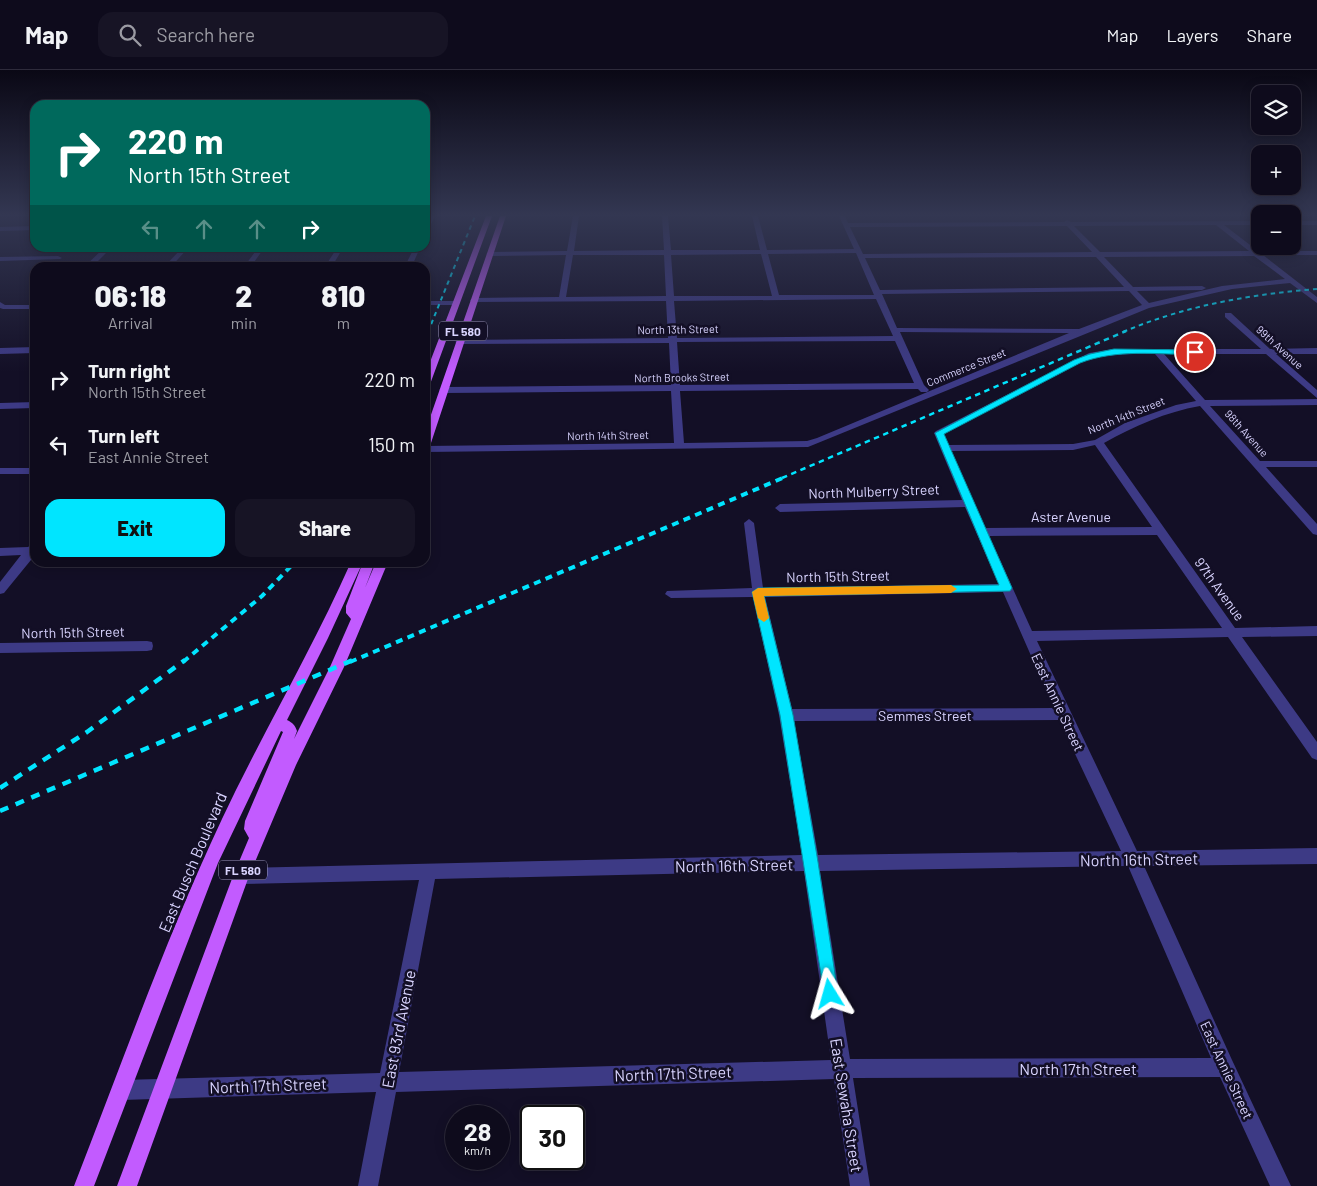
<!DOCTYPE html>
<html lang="en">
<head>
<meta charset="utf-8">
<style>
	body { margin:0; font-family:Barlow,sans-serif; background:#171425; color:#f1f3f6; height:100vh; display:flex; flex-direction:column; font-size:19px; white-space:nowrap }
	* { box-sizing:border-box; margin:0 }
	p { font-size:16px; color:#9b9ba3 }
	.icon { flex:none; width:28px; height:28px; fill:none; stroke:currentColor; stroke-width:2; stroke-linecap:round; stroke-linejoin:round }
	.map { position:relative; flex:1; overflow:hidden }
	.side { position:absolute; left:30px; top:192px; width:400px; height:305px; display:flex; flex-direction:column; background:#0e0b1c; border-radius:15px; box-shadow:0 2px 12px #0003,0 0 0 1px #2e2b3b }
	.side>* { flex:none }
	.hud { position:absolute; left:30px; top:30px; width:400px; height:152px; border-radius:15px; box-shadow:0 2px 12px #0003,0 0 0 1px #2e2b3b; background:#00695c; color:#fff; overflow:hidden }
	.tools { position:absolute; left:1251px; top:15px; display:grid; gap:10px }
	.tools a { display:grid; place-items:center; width:50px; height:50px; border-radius:10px; background:#0e0b1c; box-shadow:0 2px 12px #0003,0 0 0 1px #2e2b3b; font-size:25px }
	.speed { position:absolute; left:445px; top:1035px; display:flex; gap:10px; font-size:25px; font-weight:700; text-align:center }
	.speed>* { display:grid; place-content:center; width:65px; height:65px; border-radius:50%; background:#0e0b1c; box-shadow:0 2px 12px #0003,0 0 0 1px #2e2b3b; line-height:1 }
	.speed small { font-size:12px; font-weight:400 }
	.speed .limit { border:2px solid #111; border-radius:8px; background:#fff; color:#111 }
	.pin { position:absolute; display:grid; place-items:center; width:42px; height:42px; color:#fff; margin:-21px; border:2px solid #fff; border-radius:50%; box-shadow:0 1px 5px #0007 }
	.me { position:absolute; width:55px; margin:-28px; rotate:352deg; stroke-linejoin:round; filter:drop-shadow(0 0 4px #0008) }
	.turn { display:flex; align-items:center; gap:18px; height:105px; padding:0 15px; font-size:22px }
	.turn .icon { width:65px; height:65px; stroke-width:2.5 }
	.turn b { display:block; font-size:35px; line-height:42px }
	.lanes { display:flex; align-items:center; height:48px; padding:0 15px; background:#0003; justify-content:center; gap:25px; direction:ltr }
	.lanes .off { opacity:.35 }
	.eta { display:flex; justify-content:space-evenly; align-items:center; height:85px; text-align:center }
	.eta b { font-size:30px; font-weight:800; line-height:35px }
	.button { display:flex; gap:10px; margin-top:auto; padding:10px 15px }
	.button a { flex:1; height:58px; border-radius:15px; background:#00e5ff; color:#111; font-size:20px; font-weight:800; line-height:58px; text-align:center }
	.button a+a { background:#171425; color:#f1f3f6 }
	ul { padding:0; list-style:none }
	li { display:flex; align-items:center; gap:15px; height:65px; padding:0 15px }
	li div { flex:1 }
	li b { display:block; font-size:19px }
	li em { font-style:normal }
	header { display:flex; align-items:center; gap:30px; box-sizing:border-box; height:70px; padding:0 25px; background:#0e0b1c; border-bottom:1px solid #2e2b3b }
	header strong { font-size:24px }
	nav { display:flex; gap:28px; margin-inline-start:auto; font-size:18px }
	.search { width:350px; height:45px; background:#171425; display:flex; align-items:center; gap:12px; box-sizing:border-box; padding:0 18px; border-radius:15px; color:#9b9ba3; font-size:19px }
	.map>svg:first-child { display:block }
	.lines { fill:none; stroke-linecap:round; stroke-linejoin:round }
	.minor { fill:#3d3a85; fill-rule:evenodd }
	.major { fill:#c25bff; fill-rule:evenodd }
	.rail-far3 { stroke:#00e5ff; stroke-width:2; stroke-dasharray:4.5 4; stroke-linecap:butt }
	.rail-far2 { stroke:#00e5ff; stroke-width:2.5; stroke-dasharray:5.5 4.5; stroke-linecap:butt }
	.rail-far1 { stroke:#00e5ff; stroke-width:4; stroke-dasharray:7 5.5; stroke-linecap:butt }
	.rail { stroke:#00e5ff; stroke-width:4.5; stroke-dasharray:9 8; stroke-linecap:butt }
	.route { fill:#00e5ff; stroke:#0095a6 }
	.slow { fill:#f59e0b }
	.labels { text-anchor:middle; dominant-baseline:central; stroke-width:5; stroke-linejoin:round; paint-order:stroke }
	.far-street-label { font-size:11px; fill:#d9d4ff; stroke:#130f26 }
	.shield { fill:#130f26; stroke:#9e99be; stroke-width:1 }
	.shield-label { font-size:12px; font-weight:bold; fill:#d9d4ff }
	.street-label { font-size:14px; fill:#d9d4ff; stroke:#130f26 }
	.near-street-label { font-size:16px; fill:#d9d4ff; stroke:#130f26 }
</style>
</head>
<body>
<header>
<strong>Map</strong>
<div class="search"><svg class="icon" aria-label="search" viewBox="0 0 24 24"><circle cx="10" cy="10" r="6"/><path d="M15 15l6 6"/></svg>Search here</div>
<nav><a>Map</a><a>Layers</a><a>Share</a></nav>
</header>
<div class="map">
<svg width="1317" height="1116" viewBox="0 0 1317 1116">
	<rect width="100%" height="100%" fill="#130f26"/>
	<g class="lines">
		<path class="minor" d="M 429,146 L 435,146 L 428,160 L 425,162 L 425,153 Z
			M 573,146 L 579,146 L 574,181 L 664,180 L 662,146 L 668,146 L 671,180 L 760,180 L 752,146 L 758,146 L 767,180 L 854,179 L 839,146 L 845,146 L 848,153 L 1064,152 L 1067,150 L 1071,152 L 1260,151 L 1260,155 L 1224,155 L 1258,181 L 1317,181 L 1317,185 L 1263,185 L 1317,227 L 1317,233 L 1290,213 L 1232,219 L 1149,238 L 808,377 L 425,382 L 425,376 L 674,373 L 671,321 L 444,323 L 439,320 L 444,317 L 671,315 L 669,273 L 459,274 L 455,272 L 459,270 L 668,268 L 666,231 L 471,232 L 470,230 L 474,228 L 559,227 L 566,185 L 490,186 L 486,184 L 490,182 L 567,181 ZM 1216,155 L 1249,181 L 1100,182 L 1074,156 ZM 1067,156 L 1092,182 L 863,184 L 850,157 ZM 856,183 L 874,225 L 779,225 L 768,184 ZM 761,184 L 772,226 L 674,226 L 671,185 ZM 573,185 L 664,185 L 666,226 L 566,227 ZM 1254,186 L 1285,209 L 1222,216 L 1149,233 L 1137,221 L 1202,220 L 1206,218 L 1202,216 L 1133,217 L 1104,187 ZM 1096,187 L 1124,217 L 880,220 L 865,188 ZM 1129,221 L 1142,235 L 1079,259 L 897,258 L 882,224 ZM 876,229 L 893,266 L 677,268 L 674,231 ZM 900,262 L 1069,263 L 817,368 L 807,371 L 684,373 L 680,321 L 918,319 L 921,322 L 927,322 L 929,320 L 924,315 ZM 895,271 L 914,313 L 680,315 L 677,272 Z
			M 1292,151 L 1317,151 L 1317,155 L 1292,155 Z
			M 35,156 L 35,160 L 0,161 L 0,157 Z
			M 104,178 L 111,178 L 91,198 L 83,198 Z
			M 182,178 L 188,178 L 170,198 L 163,198 Z
			M 258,178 L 264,178 L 250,198 L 243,198 Z
			M 337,178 L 343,178 L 331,198 L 324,198 Z
			M 414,178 L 420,178 L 411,198 L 404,198 Z
			M 58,186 L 62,188 L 60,189 L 0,191 L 0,187 Z
			M 425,231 L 456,231 L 460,233 L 456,235 L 425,235 Z
			M 0,232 L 5,235 L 35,235 L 35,239 L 3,239 L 0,238 Z
			M 1225,243 L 1231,243 L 1270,279 L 1317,278 L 1317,284 L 1276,284 L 1317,320 L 1317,328 L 1266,284 L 1164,284 L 1205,330 L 1317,329 L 1317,335 L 1210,336 L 1260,391 L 1317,391 L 1317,397 L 1266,397 L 1317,454 L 1317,465 L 1313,464 L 1200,336 C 1166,342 1134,356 1104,373 L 1235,558 L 1317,556 L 1317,566 L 1242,567 L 1317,672 L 1317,690 L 1312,688 L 1228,567 L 1037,571 L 1137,781 L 1317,778 L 1317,794 L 1144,796 L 1232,990 L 1291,1116 L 1270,1116 L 1220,1007 L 853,1008 L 870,1116 L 850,1116 L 834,1009 L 396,1022 L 378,1116 L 358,1116 L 376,1022 L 122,1030 L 115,1027 L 112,1020 L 115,1013 L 122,1010 L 380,1003 L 419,810 L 241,814 L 235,812 L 233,806 L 235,800 L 241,798 L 802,785 L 779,645 L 753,527 L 671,528 L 665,524 L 667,521 L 752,518 L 744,453 L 749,449 L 754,453 L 763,518 L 999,514 L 965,437 L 780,442 L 775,438 L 780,434 L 962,430 L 934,363 L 936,361 L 1089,283 L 1113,279 L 1261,279 L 1225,247 ZM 1155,284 L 1196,331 L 1176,335 L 1125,353 L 1095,370 L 1073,374 L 948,375 L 944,364 L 1080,293 C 1104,283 1129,284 1155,284 ZM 1095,375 L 1152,457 L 985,458 L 950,381 L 1073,380 ZM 1157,465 L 1222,558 L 1032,561 L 989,466 ZM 1003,522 L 1054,638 L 792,639 L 765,527 ZM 1059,650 L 1121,781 L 818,785 L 794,651 ZM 1128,796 L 1211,988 L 850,989 L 820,801 ZM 804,801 L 831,990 L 399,1002 L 435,809 Z
			M 35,277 L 35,283 L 0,284 L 0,278 Z
			M 35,332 L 35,338 L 0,339 L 0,333 Z
			M 0,398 L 35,398 L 35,404 L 0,404 Z
			M 35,472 L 35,485 L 4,523 L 0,524 L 0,512 L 21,485 L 0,486 L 0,478 L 28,477 Z
			M 147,571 L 152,572 L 153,576 L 152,580 L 147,581 L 0,583 L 0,573 Z"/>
		<path class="major" d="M 486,146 L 492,146 L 429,317 L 425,320 L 425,305 Z
			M 500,146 L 506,146 L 430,376 L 425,379 L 425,362 Z
			M 425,333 L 430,336 L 430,347 L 425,350 Z
			M 351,492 L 363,492 L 328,568 L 287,650 C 293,653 295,655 297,661 L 294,669 L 330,597 L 351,549 L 346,543 L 346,536 L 363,492 L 375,492 L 365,518 L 376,492 L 388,492 L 344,597 L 296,695 L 249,806 L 137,1116 L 117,1116 L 233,806 L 249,768 L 244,759 L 245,751 L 283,662 L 281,661 L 218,793 L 94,1116 L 74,1116 C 122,993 166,868 222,749 C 263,662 312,580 351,492 Z"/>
		<path class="rail-far3" d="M 428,262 L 475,146
			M 1123,262 C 1184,236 1251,224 1317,219"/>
		<path class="rail-far2" d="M 425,269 L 428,261
			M 782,408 L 1126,261"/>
		<path class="rail-far1" d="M 183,592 L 262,526 L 295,492
			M 350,592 L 785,407"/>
		<path class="rail" d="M 0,718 L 87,662 L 185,590
			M 0,741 L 353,590"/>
	</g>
	<linearGradient id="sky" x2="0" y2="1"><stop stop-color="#0a0815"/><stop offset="0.48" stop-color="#333752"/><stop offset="1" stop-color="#333752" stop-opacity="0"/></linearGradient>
	<rect width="1317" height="302" fill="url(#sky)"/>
	<path class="route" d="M 1114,279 L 1195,280 L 1199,282 L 1195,285 C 1157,284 1116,279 1080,293 L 944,364 L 1012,518 L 1010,521 L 764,526 L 793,645 L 818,792 L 838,924 L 836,930 L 830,932 L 825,930 L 780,645 L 752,522 L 758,518 L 999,515 L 935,363 L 1074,290 L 1090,284 Z"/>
	<path class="slow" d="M 951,515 L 957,519 L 951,523 L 764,526 L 769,548 L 764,552 L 758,548 L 752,522 L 758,518 Z"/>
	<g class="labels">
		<g class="far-street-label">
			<text transform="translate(678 259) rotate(-1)">North 13th Street</text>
			<text transform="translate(1280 277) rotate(42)">99th Avenue</text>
			<text transform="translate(966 297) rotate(-22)">Commerce Street</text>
			<text transform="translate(682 307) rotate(-1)">North Brooks Street</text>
			<text transform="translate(1126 345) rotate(-22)">North 14th Street</text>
			<text transform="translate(1247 363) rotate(48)">98th Avenue</text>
			<text transform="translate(608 365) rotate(-1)">North 14th Street</text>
		</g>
		<g class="shield">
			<rect x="439" y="251.5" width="48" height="19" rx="4"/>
			<rect x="219" y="790.5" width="48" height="19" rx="4"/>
		</g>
		<g class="shield-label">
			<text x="463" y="261">FL 580</text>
			<text x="243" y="800">FL 580</text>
		</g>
		<g class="street-label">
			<text transform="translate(874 421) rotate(-2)">North Mulberry Street</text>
			<text x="1071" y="446">Aster Avenue</text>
			<text transform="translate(838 506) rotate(-1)">North 15th Street</text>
			<text transform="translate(1220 519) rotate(54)">97th Avenue</text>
			<text transform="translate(73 562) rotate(-1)">North 15th Street</text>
			<text transform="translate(1058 632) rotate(65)">East Annie Street</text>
			<text x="925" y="645">Semmes Street</text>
			<text transform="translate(1227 1000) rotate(65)">East Annie Street</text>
		</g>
		<g class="near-street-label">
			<text transform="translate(1139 789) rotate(-1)">North 16th Street</text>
			<text transform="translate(192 792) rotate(-67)">East Busch Boulevard</text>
			<text transform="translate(734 795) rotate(-1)">North 16th Street</text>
			<text transform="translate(398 959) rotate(-79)">East 93rd Avenue</text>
			<text x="1078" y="998">North 17th Street</text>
			<text transform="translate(673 1003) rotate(-2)">North 17th Street</text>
			<text transform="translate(268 1015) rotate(-2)">North 17th Street</text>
			<text transform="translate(847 1035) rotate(81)">East Sewaha Street</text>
		</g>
	</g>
</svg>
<div class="tools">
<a><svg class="icon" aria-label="layers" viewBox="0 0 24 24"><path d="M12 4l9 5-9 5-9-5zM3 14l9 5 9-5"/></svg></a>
<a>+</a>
<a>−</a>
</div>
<div class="speed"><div>28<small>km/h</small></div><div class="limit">30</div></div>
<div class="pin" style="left:1195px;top:282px;background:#d93025"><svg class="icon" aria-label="arrive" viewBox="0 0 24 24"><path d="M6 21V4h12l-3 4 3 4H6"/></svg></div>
<svg class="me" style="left:830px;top:924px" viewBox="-20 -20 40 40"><path d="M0-17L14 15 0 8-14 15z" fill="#00e5ff" stroke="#fff" stroke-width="4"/></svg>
<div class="hud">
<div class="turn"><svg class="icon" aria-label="right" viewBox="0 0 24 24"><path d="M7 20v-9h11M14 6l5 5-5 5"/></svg><div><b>220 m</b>North 15th Street</div></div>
<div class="lanes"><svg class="icon off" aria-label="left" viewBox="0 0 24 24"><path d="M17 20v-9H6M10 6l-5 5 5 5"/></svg><svg class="icon off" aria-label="ahead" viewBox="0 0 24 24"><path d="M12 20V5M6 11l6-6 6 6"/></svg><svg class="icon off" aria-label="ahead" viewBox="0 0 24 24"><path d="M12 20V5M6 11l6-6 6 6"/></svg><svg class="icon" aria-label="right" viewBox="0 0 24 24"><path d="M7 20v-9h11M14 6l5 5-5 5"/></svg></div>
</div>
<section class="side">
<div class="eta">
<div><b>06:18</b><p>Arrival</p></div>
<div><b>2</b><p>min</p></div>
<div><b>810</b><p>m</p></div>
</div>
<ul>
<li><svg class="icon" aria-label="right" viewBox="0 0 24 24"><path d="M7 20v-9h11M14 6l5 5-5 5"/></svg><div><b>Turn right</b><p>North 15th Street</p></div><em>220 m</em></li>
<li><svg class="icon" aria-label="left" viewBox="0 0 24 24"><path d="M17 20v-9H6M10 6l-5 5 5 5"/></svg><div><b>Turn left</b><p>East Annie Street</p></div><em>150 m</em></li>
</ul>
<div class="button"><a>Exit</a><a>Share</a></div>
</section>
</div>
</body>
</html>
